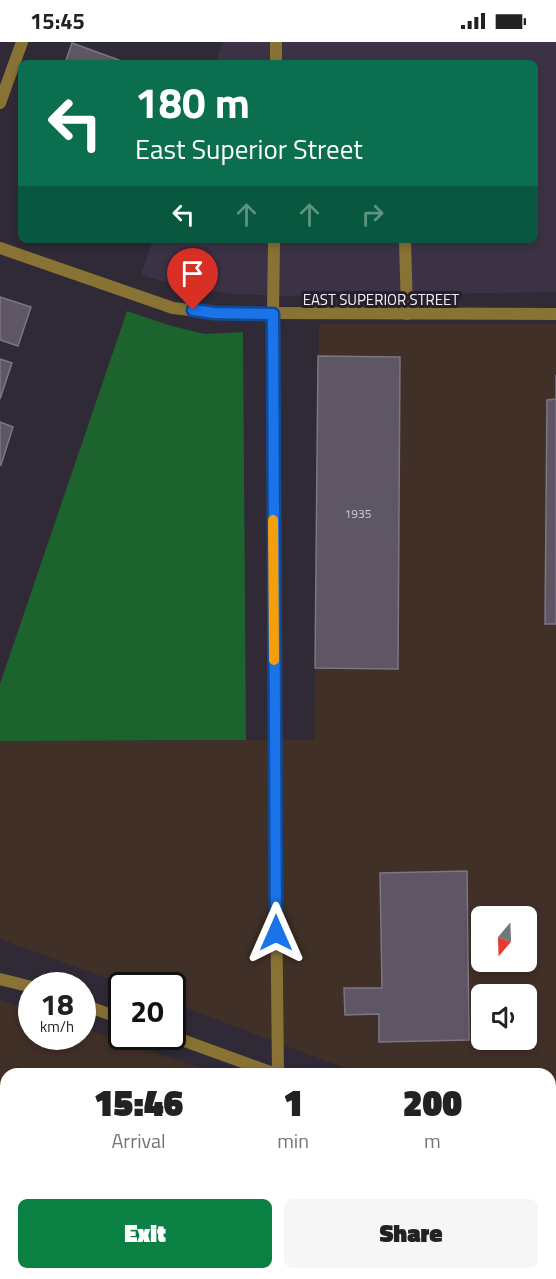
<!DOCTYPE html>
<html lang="en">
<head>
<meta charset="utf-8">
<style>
	body { margin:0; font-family:"Titillium Web",sans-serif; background:#f6f6f6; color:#222; height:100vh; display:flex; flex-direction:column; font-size:22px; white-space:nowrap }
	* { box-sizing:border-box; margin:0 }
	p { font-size:20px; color:#767676 }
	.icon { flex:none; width:33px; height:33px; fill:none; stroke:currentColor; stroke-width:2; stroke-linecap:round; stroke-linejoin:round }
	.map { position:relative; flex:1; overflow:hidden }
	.sheet { position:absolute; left:0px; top:1026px; width:556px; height:212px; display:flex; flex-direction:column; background:#fff; border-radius:18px 18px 0 0; box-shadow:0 3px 9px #0003 }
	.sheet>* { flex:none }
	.banner { position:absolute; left:18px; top:18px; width:520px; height:183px; border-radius:9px; box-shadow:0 3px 9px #0003; background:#0b6e4f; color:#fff; overflow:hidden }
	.needle { width:39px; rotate:199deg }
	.buttons { position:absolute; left:471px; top:864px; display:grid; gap:12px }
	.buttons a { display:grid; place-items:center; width:66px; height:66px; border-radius:9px; background:#fff; box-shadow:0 3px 9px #0003; font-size:30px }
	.speed { position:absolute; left:18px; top:930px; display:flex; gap:12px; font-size:30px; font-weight:700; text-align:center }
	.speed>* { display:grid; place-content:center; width:78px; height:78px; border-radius:50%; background:#fff; box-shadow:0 3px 9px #0003; line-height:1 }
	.speed small { font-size:15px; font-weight:400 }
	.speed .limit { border:3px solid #111; border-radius:9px; background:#fff; color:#111 }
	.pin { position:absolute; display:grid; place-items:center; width:51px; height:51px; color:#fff; margin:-62px -26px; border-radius:50% 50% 50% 0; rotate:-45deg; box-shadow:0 0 6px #0007 }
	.pin .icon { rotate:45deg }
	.me { position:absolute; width:66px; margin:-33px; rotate:0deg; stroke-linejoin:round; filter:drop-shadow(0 0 4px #0008) }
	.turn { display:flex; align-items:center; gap:21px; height:126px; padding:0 18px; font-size:27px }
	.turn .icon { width:78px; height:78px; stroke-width:2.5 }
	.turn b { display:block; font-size:42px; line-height:51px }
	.lanes { display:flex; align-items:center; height:57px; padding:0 18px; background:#0003; justify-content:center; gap:30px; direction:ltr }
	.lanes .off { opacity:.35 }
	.eta { display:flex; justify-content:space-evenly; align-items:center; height:102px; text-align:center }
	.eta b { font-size:36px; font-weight:800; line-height:42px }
	.button { display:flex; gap:12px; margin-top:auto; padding:12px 18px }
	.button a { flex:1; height:69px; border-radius:9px; background:#0b8043; color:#fff; font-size:24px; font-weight:800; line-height:69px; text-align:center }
	.button a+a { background:#f6f6f6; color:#222 }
	.status { display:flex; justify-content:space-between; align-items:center; height:42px; padding:0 30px; background:#fff; direction:ltr }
	.status svg { height:16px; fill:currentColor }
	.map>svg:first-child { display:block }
	.built { fill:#3c3245 }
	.industrial { fill:#413027; fill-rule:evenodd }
	.green { fill:#1d632e }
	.building { fill:#5e5664; stroke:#7d7584; stroke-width:1.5 }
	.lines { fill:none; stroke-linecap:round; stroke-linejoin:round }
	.lane { stroke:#887335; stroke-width:12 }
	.street { stroke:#887335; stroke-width:12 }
	.route-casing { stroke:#114b97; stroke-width:15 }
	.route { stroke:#1a73e8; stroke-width:10 }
	.slow { stroke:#f59e0b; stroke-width:10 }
	.labels { text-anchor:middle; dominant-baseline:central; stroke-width:6; stroke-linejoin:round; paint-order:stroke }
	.number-label { font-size:12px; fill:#cfcad4 }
	.street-label { font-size:15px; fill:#f5f0f9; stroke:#27202c }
</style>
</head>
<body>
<div class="status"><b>15:45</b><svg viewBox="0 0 49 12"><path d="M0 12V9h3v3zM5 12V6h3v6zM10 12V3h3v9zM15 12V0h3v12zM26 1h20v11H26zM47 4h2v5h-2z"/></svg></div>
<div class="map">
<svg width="556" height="1237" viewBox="0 0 556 1237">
	<rect width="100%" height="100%" fill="#302936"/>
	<path class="built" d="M 223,0 L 556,0 L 556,250 L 281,254 L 234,252 L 187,246 L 141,233 L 153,198 L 536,198 L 536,21 L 215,21 Z"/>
	<path class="industrial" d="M 319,282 L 556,282 L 556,1106 L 551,1104 L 550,1032 L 360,1032 L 173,961 L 172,944 L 125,943 L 0,897 L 0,699 L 314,698 ZM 482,874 L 526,874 L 526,920 L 482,920 ZM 482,952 L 526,952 L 526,998 L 482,998 Z
		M 0,958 L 31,968 L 32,994 L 82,994 L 83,986 L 218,1032 L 6,1032 L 6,1232 L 425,1232 L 423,1237 L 0,1237 Z
		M 551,1170 L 556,1172 L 556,1237 L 489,1237 L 491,1232 L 550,1232 Z"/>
	<path class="green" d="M 127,269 L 168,283 L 205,292 L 243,290 L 246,698 L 0,699 L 0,642 Z"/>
	<path class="building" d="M 72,1 L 127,21 L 65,21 Z
		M 0,255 L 31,265 L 18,304 L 0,298 Z
		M 318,314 L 400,315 L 398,627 L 315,626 Z
		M 0,317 L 12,321 L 0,357 Z
		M 556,333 L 556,582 L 545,582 L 547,358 L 556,357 Z
		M 0,380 L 13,385 L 1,423 L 0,423 Z
		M 467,829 L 469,998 L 379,1000 L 379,972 L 345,973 L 344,946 L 382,946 L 380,831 Z
		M 208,1232 L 360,1232 L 358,1237 L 206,1237 Z"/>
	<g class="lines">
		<path class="lane" d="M 276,21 L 276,0
			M 405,198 L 407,272
			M 273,271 L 274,198
			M 274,655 L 278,1032"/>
		<path class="street" d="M 0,61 L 22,0
			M 0,206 L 173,266 L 214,271 L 556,272
			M 273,271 L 274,655
			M 0,937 L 32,945
			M 82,962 L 122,977
			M 171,994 L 276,1032
			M 550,1146 L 556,1148
			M 456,1237 L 457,1232"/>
	</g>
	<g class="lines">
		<g class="route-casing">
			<path id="route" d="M 193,268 L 214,271 L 273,272 L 276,891"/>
		</g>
		<use href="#route" class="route"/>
		<path class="slow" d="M 273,478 L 274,618"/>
	</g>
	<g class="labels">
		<g class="number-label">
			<text x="358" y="471">1935</text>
		</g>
		<g class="street-label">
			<text x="381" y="257">EAST SUPERIOR STREET</text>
		</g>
	</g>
</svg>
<div class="buttons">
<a><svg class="needle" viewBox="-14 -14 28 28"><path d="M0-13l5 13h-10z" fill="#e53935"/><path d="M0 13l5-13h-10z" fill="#767676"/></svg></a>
<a><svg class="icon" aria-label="sound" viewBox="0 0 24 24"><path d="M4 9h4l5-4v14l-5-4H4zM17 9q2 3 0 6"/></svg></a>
</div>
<div class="speed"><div>18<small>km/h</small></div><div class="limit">20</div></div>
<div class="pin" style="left:193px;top:268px;background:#d93025"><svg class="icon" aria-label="arrive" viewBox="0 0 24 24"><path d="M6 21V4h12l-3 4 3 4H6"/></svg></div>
<svg class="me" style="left:276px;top:891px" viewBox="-20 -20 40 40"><path d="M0-17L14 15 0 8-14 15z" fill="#1a73e8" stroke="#fff" stroke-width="4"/></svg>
<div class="banner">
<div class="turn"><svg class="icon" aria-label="left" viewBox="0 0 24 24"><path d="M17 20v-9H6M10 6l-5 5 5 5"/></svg><div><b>180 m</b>East Superior Street</div></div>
<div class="lanes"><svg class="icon" aria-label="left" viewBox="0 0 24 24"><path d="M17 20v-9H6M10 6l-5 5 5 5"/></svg><svg class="icon off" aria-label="ahead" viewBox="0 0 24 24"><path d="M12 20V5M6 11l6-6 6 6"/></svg><svg class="icon off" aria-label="ahead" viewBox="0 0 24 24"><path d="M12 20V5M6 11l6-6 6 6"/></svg><svg class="icon off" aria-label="right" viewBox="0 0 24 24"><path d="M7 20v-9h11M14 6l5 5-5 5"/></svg></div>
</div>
<section class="sheet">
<div class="eta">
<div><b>15:46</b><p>Arrival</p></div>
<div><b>1</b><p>min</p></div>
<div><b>200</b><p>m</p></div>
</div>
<div class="button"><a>Exit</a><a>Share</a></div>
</section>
</div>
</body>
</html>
